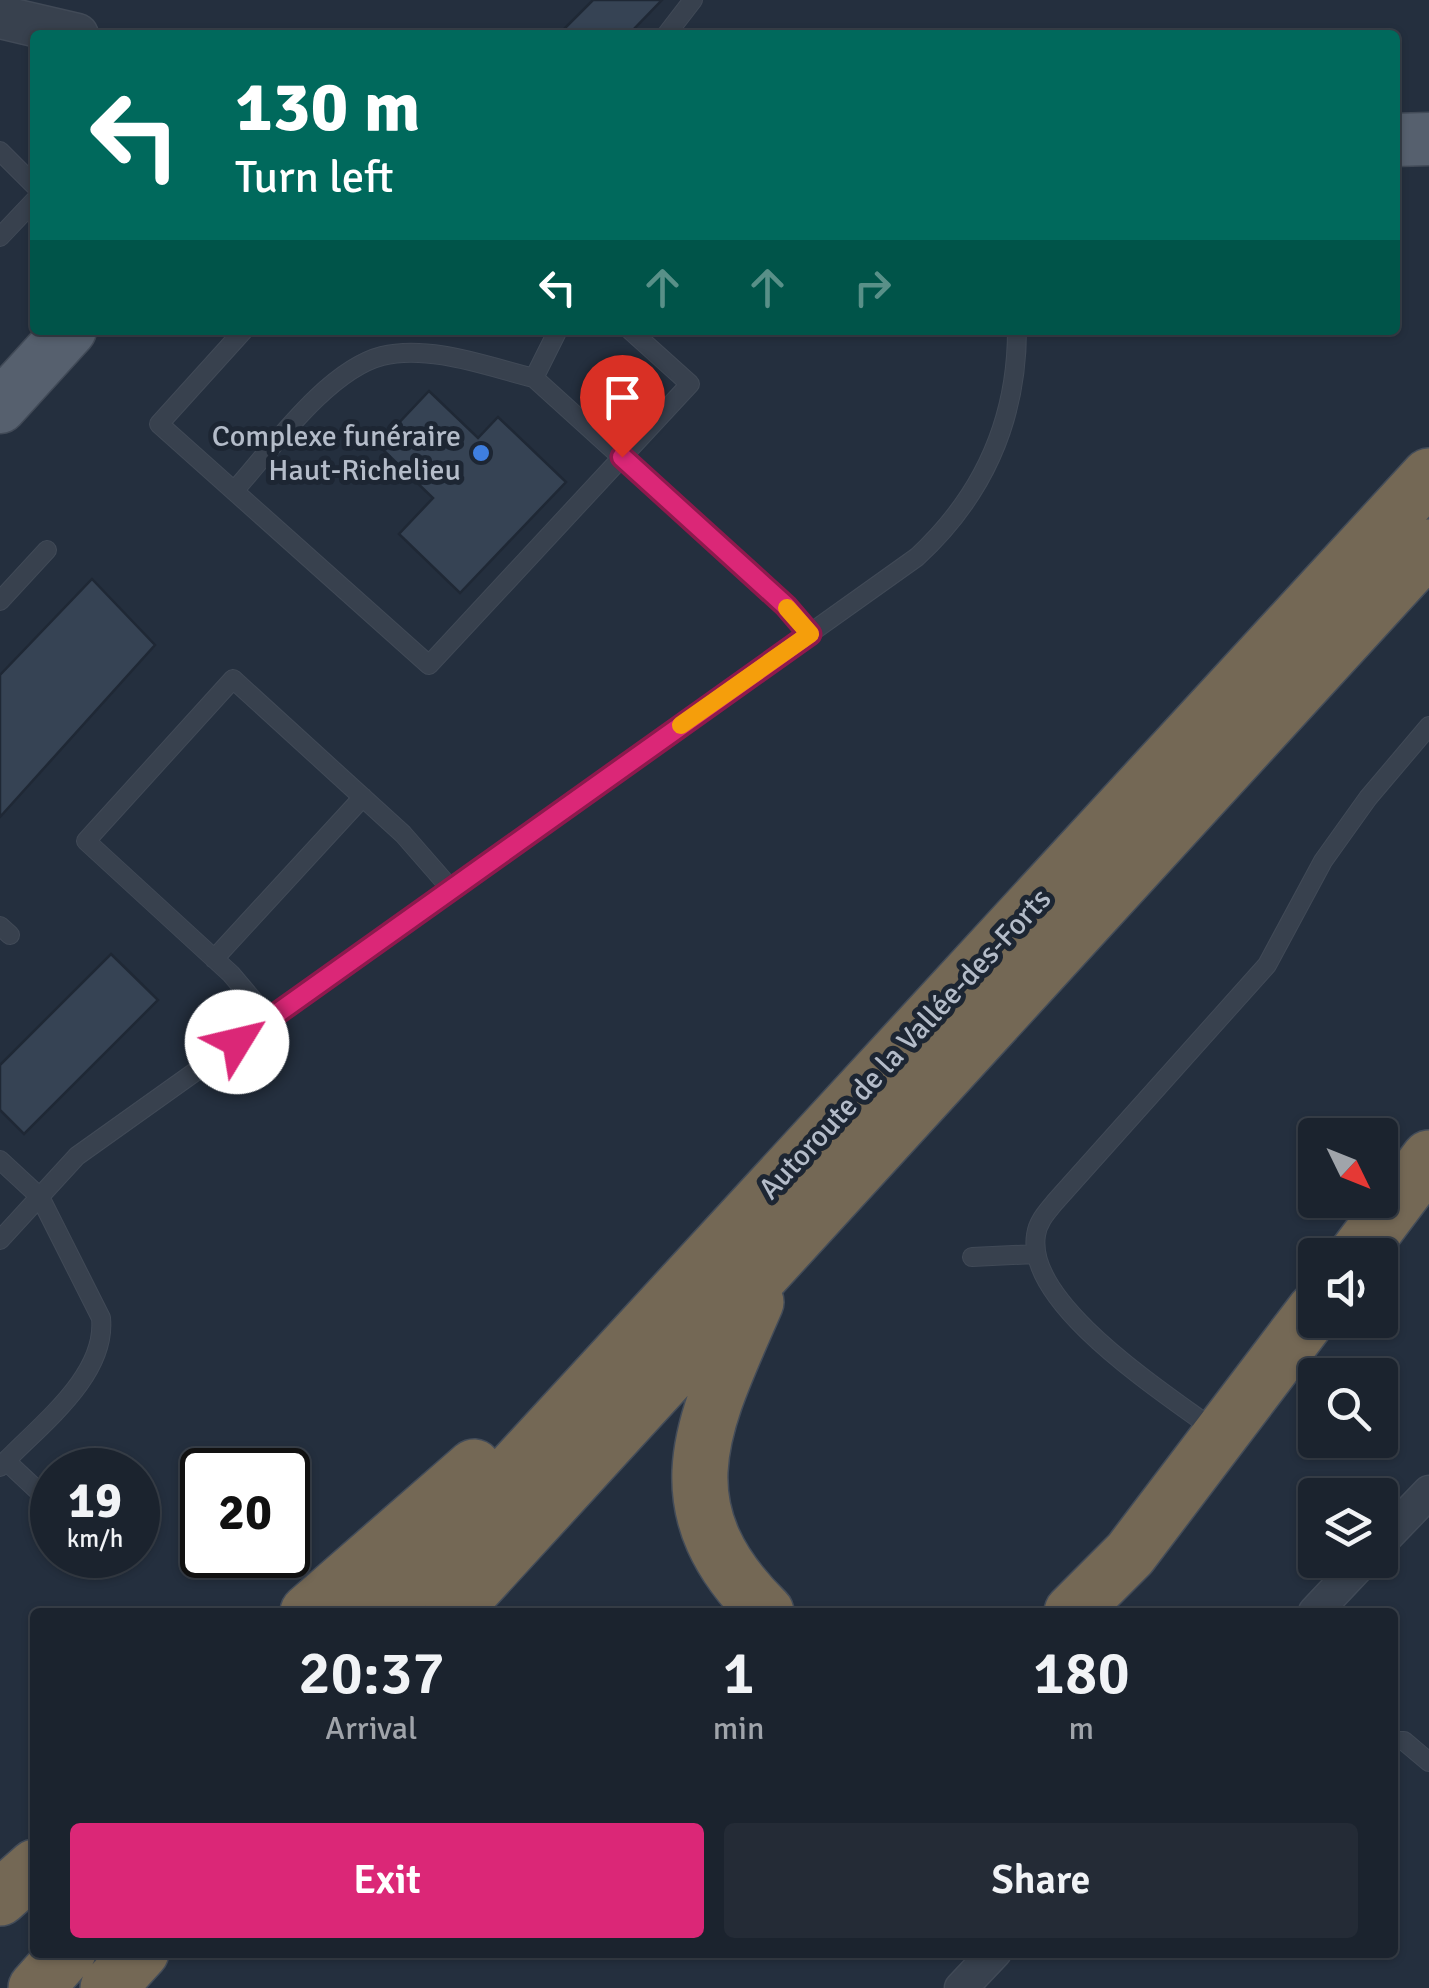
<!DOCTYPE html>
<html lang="en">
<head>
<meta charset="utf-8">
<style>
	body { margin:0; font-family:Signika,sans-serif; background:#242b36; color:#f1f3f6; height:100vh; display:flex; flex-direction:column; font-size:38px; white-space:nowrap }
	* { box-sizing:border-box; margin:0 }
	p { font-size:32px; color:#a0a4aa }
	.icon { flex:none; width:55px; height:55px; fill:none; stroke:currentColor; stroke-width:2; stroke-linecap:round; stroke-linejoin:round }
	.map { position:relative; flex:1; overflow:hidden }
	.drawer { position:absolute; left:30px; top:1608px; width:1368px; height:350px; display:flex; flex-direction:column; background:#1b232e; border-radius:10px; box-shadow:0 2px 8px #0004,0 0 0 2px #39404a }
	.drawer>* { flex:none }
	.hud { position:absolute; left:30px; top:30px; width:1370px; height:305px; border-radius:10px; box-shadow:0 2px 8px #0004,0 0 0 2px #39404a; background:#00695c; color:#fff; overflow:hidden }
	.needle { width:65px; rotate:133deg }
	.controls { position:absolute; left:1298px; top:1118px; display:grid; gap:20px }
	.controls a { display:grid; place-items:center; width:100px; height:100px; border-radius:10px; background:#1b232e; box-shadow:0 2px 8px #0004,0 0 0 2px #39404a; font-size:50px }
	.speed { position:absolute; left:30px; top:1448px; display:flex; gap:20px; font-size:50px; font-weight:700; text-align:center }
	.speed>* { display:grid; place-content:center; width:130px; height:130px; border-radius:50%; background:#1b232e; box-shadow:0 2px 8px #0004,0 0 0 2px #39404a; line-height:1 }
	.speed small { font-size:25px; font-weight:400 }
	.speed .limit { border:5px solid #111; border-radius:15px; background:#fff; color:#111 }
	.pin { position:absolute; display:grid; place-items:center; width:85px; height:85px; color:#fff; margin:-102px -42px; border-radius:50% 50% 50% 0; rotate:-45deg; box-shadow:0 0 10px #0007 }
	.pin .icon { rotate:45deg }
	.me { position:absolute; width:110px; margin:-55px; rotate:54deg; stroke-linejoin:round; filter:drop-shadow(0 0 8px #0008) }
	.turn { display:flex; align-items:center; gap:35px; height:210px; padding:0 40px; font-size:45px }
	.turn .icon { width:130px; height:130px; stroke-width:2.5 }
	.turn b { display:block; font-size:70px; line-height:85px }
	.lanes { display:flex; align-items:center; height:95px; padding:0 40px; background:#0003; justify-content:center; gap:50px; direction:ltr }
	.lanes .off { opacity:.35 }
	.eta { display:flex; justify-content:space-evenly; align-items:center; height:170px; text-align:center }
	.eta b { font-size:60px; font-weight:600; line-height:70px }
	.button { display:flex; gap:20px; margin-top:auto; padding:20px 40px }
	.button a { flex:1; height:115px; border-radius:10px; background:#db2777; color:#fff; font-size:40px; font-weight:600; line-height:115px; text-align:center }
	.button a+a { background:#242b36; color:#f1f3f6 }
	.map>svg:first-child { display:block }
	.building { fill:#364354; stroke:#1f2835; stroke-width:2.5 }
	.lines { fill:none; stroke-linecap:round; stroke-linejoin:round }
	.service-casing { stroke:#414a57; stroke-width:20 }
	.minor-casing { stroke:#414a57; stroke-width:35 }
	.tertiary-casing { stroke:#414a57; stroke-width:45 }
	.primary-casing { stroke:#414a57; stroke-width:55 }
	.motorway-casing { stroke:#434c59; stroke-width:58 }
	.service { stroke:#38414e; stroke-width:18 }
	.minor { stroke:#38414e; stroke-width:32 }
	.tertiary { stroke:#38414e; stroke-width:42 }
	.primary { stroke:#56606e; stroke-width:52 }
	.motorway { stroke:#746855; stroke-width:55 }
	.route-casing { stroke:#8e194d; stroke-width:25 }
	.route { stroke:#db2777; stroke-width:18 }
	.slow { stroke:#f59e0b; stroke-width:18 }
	.shop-dot { fill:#3f7fe0; stroke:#1d2633; stroke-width:4 }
	.labels { text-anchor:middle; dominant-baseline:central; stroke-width:10; stroke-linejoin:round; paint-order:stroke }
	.poi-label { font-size:30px; fill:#b4bcc9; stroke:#1d2633; text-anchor:end }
	.street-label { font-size:30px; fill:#b4bcc9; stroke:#1d2633 }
</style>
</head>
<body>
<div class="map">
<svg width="1429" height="1988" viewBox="0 0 1429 1988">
	<rect width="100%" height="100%" fill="#242f3e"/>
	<path class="building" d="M 593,0 L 662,0 L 628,35 L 558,35 Z
		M 429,391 L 478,438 L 498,417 L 566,482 L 460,593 L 399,534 L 433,498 L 378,445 Z
		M 92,579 L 155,645 L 0,817 L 0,675 Z
		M 111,954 L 158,1000 L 24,1134 L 0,1110 L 0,1065 Z"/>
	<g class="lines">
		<g class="service-casing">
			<path id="service" d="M 666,35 L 693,0
				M 0,151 L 35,186
				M 0,237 L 35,200
				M 244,330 L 159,424 L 429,665 L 690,384 L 630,330
				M 558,330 L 534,378 L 786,606 L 810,634
				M 234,491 C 271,450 327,370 382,356 C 429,344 489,367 534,378
				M 0,601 L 47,550
				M 0,926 L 10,935
				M 214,959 L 363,797
				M 269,1019 L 231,974 L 86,841 L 233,679 L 403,834 L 451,889
				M 0,1160 L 40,1197 L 101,1318 C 107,1377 37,1427 0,1467
				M 0,1240 L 77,1156 L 917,557 C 983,496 1017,420 1017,330
				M 972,1257 L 1036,1254
				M 1217,1432 C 1167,1394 1025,1305 1036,1235 C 1038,1221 1047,1212 1055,1202 L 1267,965 L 1323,861 L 1368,798 L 1429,726
				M 6,1461 L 52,1504
				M 1392,1741 L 1404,1741 L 1429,1762"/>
		</g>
		<g class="minor-casing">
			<path id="minor" d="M 1380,1543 L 1429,1492
				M 1315,1612 L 1364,1560
				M 961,1988 L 995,1952"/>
		</g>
		<g class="tertiary-casing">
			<path id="tertiary" d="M 0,17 L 77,35"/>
		</g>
		<g class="primary-casing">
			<path id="primary" d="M 1395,140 L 1429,139
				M 0,407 L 70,330"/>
		</g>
		<g class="motorway-casing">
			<path id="motorway" d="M 1356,1255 L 1429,1158
				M 756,1302 C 704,1422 657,1505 766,1612
				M 308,1612 L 474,1467
				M 382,1612 L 1429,476
				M 452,1612 L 1429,547
				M 1072,1612 L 1130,1554 L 1315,1310
				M 0,1898 L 35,1867
				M 36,1988 L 68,1952
				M 108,1988 L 141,1952"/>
		</g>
		<use href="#service" class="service"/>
		<use href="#minor" class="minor"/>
		<use href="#tertiary" class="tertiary"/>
		<use href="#primary" class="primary"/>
		<use href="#motorway" class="motorway"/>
	</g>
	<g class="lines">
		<g class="route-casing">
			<path id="route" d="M 237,1042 L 810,634 L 786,606 L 622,457"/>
		</g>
		<use href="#route" class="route"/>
		<path class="slow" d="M 681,725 L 810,634 L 787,608"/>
	</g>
	<circle class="shop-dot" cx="481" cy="453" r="10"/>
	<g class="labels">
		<g class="poi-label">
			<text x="461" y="436">Complexe funéraire<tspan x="461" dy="34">Haut-Richelieu</tspan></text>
		</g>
		<g class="street-label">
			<text transform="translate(905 1044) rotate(-47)">Autoroute de la Vallée-des-Forts</text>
		</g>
	</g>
</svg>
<div class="controls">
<a><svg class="needle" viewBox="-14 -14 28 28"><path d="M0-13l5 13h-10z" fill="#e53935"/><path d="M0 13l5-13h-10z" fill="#a0a4aa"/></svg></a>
<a><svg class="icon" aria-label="sound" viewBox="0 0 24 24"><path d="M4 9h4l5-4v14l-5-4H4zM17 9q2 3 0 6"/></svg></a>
<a><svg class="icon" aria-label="search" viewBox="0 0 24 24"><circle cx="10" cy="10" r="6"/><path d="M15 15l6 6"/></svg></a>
<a><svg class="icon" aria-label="layers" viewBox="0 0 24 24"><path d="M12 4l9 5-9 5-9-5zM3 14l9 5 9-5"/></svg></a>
</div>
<div class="speed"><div>19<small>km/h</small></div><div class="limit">20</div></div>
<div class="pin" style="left:622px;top:457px;background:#d93025"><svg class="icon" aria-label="arrive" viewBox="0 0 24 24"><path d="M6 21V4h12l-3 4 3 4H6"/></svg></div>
<svg class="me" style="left:237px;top:1042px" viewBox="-20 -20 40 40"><circle r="19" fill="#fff"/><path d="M0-13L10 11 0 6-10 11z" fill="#db2777"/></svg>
<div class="hud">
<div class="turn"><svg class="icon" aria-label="left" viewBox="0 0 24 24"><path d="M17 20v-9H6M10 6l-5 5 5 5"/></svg><div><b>130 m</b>Turn left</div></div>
<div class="lanes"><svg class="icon" aria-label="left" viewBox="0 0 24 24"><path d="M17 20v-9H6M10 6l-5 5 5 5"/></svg><svg class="icon off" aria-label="ahead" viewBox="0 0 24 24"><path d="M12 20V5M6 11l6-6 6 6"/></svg><svg class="icon off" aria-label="ahead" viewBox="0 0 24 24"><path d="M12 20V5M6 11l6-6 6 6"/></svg><svg class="icon off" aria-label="right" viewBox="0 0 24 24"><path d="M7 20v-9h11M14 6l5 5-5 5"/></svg></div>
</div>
<section class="drawer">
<div class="eta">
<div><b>20:37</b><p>Arrival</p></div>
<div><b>1</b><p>min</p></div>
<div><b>180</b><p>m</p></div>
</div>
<div class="button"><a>Exit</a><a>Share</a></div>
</section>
</div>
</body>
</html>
